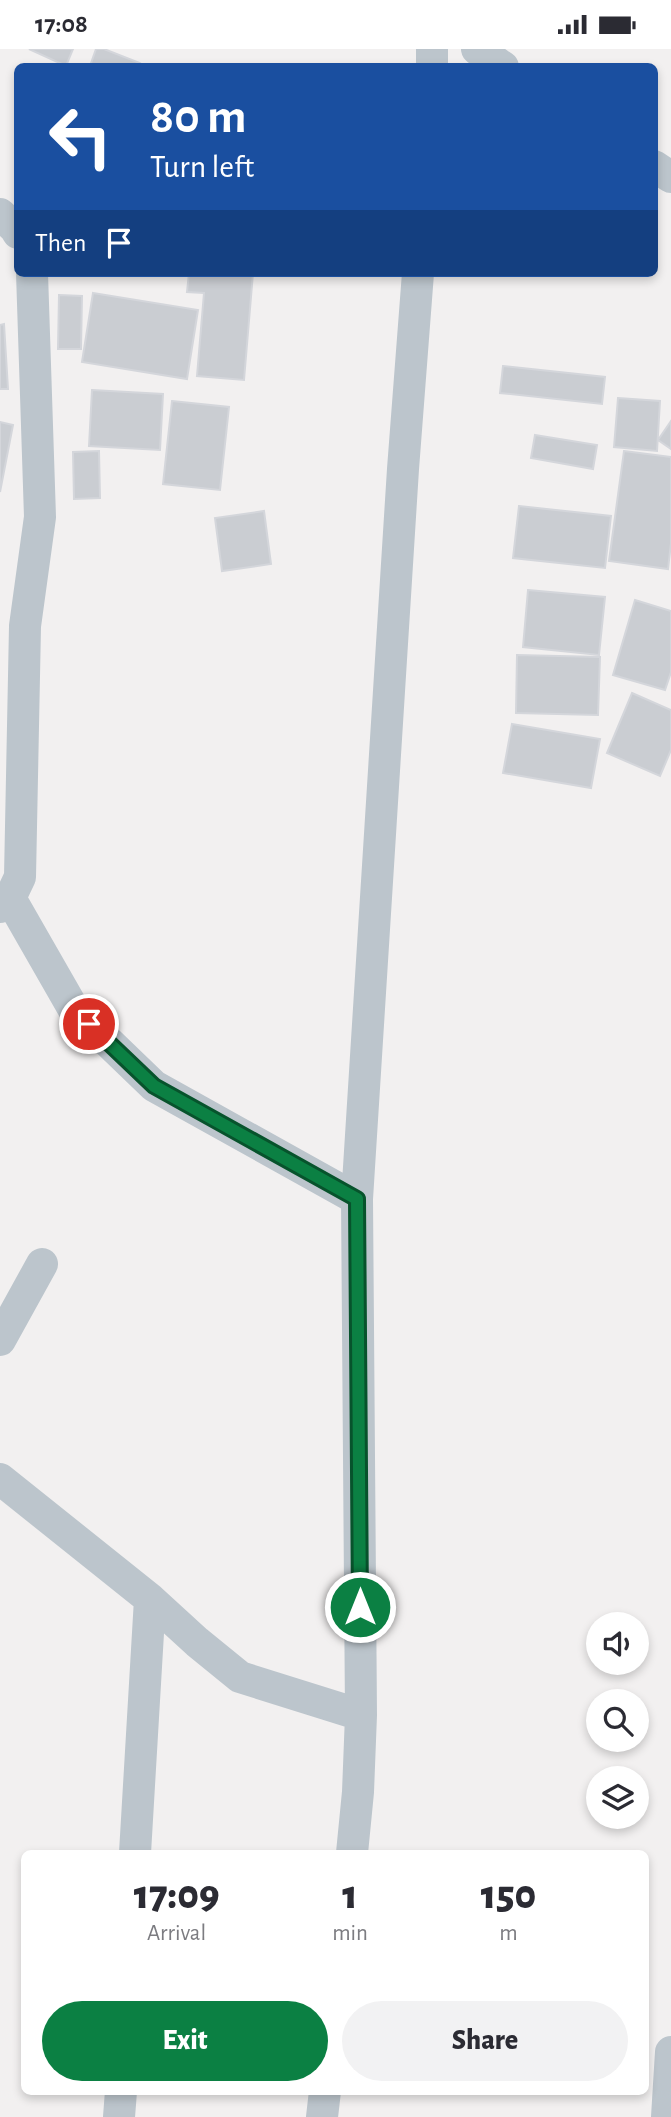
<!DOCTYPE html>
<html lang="en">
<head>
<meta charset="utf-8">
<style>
	body { margin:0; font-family:"Alegreya Sans",sans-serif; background:#f2f2f3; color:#2b2b33; height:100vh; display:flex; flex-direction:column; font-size:26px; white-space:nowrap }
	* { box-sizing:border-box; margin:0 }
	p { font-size:23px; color:#7c7c81 }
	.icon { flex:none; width:38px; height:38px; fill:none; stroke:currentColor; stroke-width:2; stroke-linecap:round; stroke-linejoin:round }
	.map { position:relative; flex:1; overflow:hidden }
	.drawer { position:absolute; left:21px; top:1801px; width:628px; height:245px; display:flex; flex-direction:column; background:#fff; border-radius:10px; box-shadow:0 4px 10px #0003 }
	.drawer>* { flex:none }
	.guide { position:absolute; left:14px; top:14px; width:644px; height:214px; border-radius:10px; box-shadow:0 4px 10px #0003; background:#1a4fa0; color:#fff; overflow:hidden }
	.controls { position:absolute; left:586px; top:1563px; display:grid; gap:14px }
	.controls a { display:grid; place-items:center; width:63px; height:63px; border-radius:50%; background:#fff; box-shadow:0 4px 10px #0003; font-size:35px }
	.pin { position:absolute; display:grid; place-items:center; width:60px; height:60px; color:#fff; margin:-30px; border:4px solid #fff; border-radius:50%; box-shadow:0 2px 7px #0007 }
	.me { position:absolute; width:77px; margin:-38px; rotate:0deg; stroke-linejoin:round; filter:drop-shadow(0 0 5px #0008) }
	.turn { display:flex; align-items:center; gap:24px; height:147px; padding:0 21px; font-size:32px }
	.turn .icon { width:91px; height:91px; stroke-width:2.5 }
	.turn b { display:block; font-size:49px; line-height:60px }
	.then { display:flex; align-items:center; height:66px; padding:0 21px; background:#0003; gap:14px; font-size:26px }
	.eta { display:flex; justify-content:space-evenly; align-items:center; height:119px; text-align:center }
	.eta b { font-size:42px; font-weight:800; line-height:49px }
	.primary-button { display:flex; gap:14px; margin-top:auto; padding:14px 21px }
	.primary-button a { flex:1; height:80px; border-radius:42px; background:#0b8043; color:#fff; font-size:28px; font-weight:800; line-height:80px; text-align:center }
	.primary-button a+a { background:#f2f2f3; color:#2b2b33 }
	.status { display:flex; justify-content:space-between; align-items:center; height:49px; padding:0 35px; background:#fff; direction:ltr }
	.status svg { height:19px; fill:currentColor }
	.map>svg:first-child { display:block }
	.building { fill:#cacdd2; stroke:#d4d6db; stroke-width:2 }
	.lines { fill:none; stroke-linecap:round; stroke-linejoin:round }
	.minor { stroke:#bcc5cc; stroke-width:32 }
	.route-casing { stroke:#07532c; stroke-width:18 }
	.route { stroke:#0b8043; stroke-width:12 }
</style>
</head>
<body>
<div class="status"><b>17:08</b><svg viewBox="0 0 49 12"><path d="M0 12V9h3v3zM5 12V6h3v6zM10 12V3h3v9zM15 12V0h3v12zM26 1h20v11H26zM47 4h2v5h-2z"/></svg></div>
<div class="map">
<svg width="671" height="2068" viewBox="0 0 671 2068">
	<rect width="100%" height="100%" fill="#f2f0f0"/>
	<path class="building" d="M 29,0 L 73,0 L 66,17 Z
		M 96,0 L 104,0 L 140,14 L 139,18 L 91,18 L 90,17 Z
		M 189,224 L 253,224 L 244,331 L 197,327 L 204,244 L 187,243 Z
		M 93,244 L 198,261 L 187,330 L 82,313 Z
		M 59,246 L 82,247 L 81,300 L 58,300 Z
		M 4,275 L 8,340 L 0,340 L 0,276 Z
		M 503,317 L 605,328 L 602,355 L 500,344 Z
		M 92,341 L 163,345 L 160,401 L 89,397 Z
		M 618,349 L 660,352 L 657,402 L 614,398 Z
		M 172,352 L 229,358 L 220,441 L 163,435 Z
		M 671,372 L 671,400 L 658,391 Z
		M 0,373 L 13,376 L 0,443 Z
		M 535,386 L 597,396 L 593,420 L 531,409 Z
		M 99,402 L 100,449 L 74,450 L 73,403 Z
		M 624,402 L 671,408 L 671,494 L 668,520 L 609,512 Z
		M 519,457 L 611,467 L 605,519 L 513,509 Z
		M 264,462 L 271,515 L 222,522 L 215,469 Z
		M 528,541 L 605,548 L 599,606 L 523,598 Z
		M 635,551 L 671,562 L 671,623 L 665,641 L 613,626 Z
		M 517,606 L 600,608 L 598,666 L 516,664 Z
		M 632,644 L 671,661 L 671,701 L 660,727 L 607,704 Z
		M 512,675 L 600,690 L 591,739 L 503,724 Z"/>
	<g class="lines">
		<path class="minor" d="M 477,0 L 503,18
			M 432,18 L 432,0
			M 654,117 L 671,128
			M 0,165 L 15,179 L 18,184
			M 10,849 L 73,959 L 154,1037 L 357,1150
			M 0,858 L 10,849 L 20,828 L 25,577 L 40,468 L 32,224
			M 0,1291 L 42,1215
			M 0,1430 L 150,1550 L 197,1593 L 240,1628 L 361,1666
			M 135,1804 L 150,1550
			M 352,1804 L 358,1743 L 361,1666 L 357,1150 L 403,420 L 418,224
			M 119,2068 L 121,2042
			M 322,2068 L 325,2042
			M 667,2068 L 671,2003"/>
	</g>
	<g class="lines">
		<g class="route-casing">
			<path id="route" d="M 89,975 L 154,1037 L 357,1150 L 360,1558"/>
		</g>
		<use href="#route" class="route"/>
	</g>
</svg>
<div class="controls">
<a><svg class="icon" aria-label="sound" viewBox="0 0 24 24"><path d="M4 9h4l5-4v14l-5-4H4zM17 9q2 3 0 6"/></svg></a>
<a><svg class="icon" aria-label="search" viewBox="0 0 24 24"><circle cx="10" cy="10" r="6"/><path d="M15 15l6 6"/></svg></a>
<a><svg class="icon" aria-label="layers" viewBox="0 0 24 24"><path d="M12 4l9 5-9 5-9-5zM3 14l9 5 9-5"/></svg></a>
</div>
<div class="pin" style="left:89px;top:975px;background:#d93025"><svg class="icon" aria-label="arrive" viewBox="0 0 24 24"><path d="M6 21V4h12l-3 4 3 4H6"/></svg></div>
<svg class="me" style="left:360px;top:1558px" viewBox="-20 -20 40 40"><circle r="17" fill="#0b8043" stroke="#fff" stroke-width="3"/><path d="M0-11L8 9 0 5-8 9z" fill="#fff"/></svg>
<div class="guide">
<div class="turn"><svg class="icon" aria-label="left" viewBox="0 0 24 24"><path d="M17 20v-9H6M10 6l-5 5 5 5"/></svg><div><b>80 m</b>Turn left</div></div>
<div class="then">Then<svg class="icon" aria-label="arrive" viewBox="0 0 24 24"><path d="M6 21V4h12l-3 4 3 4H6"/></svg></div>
</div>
<section class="drawer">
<div class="eta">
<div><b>17:09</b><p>Arrival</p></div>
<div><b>1</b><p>min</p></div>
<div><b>150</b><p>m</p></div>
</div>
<div class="primary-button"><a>Exit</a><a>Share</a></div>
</section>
</div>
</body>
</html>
